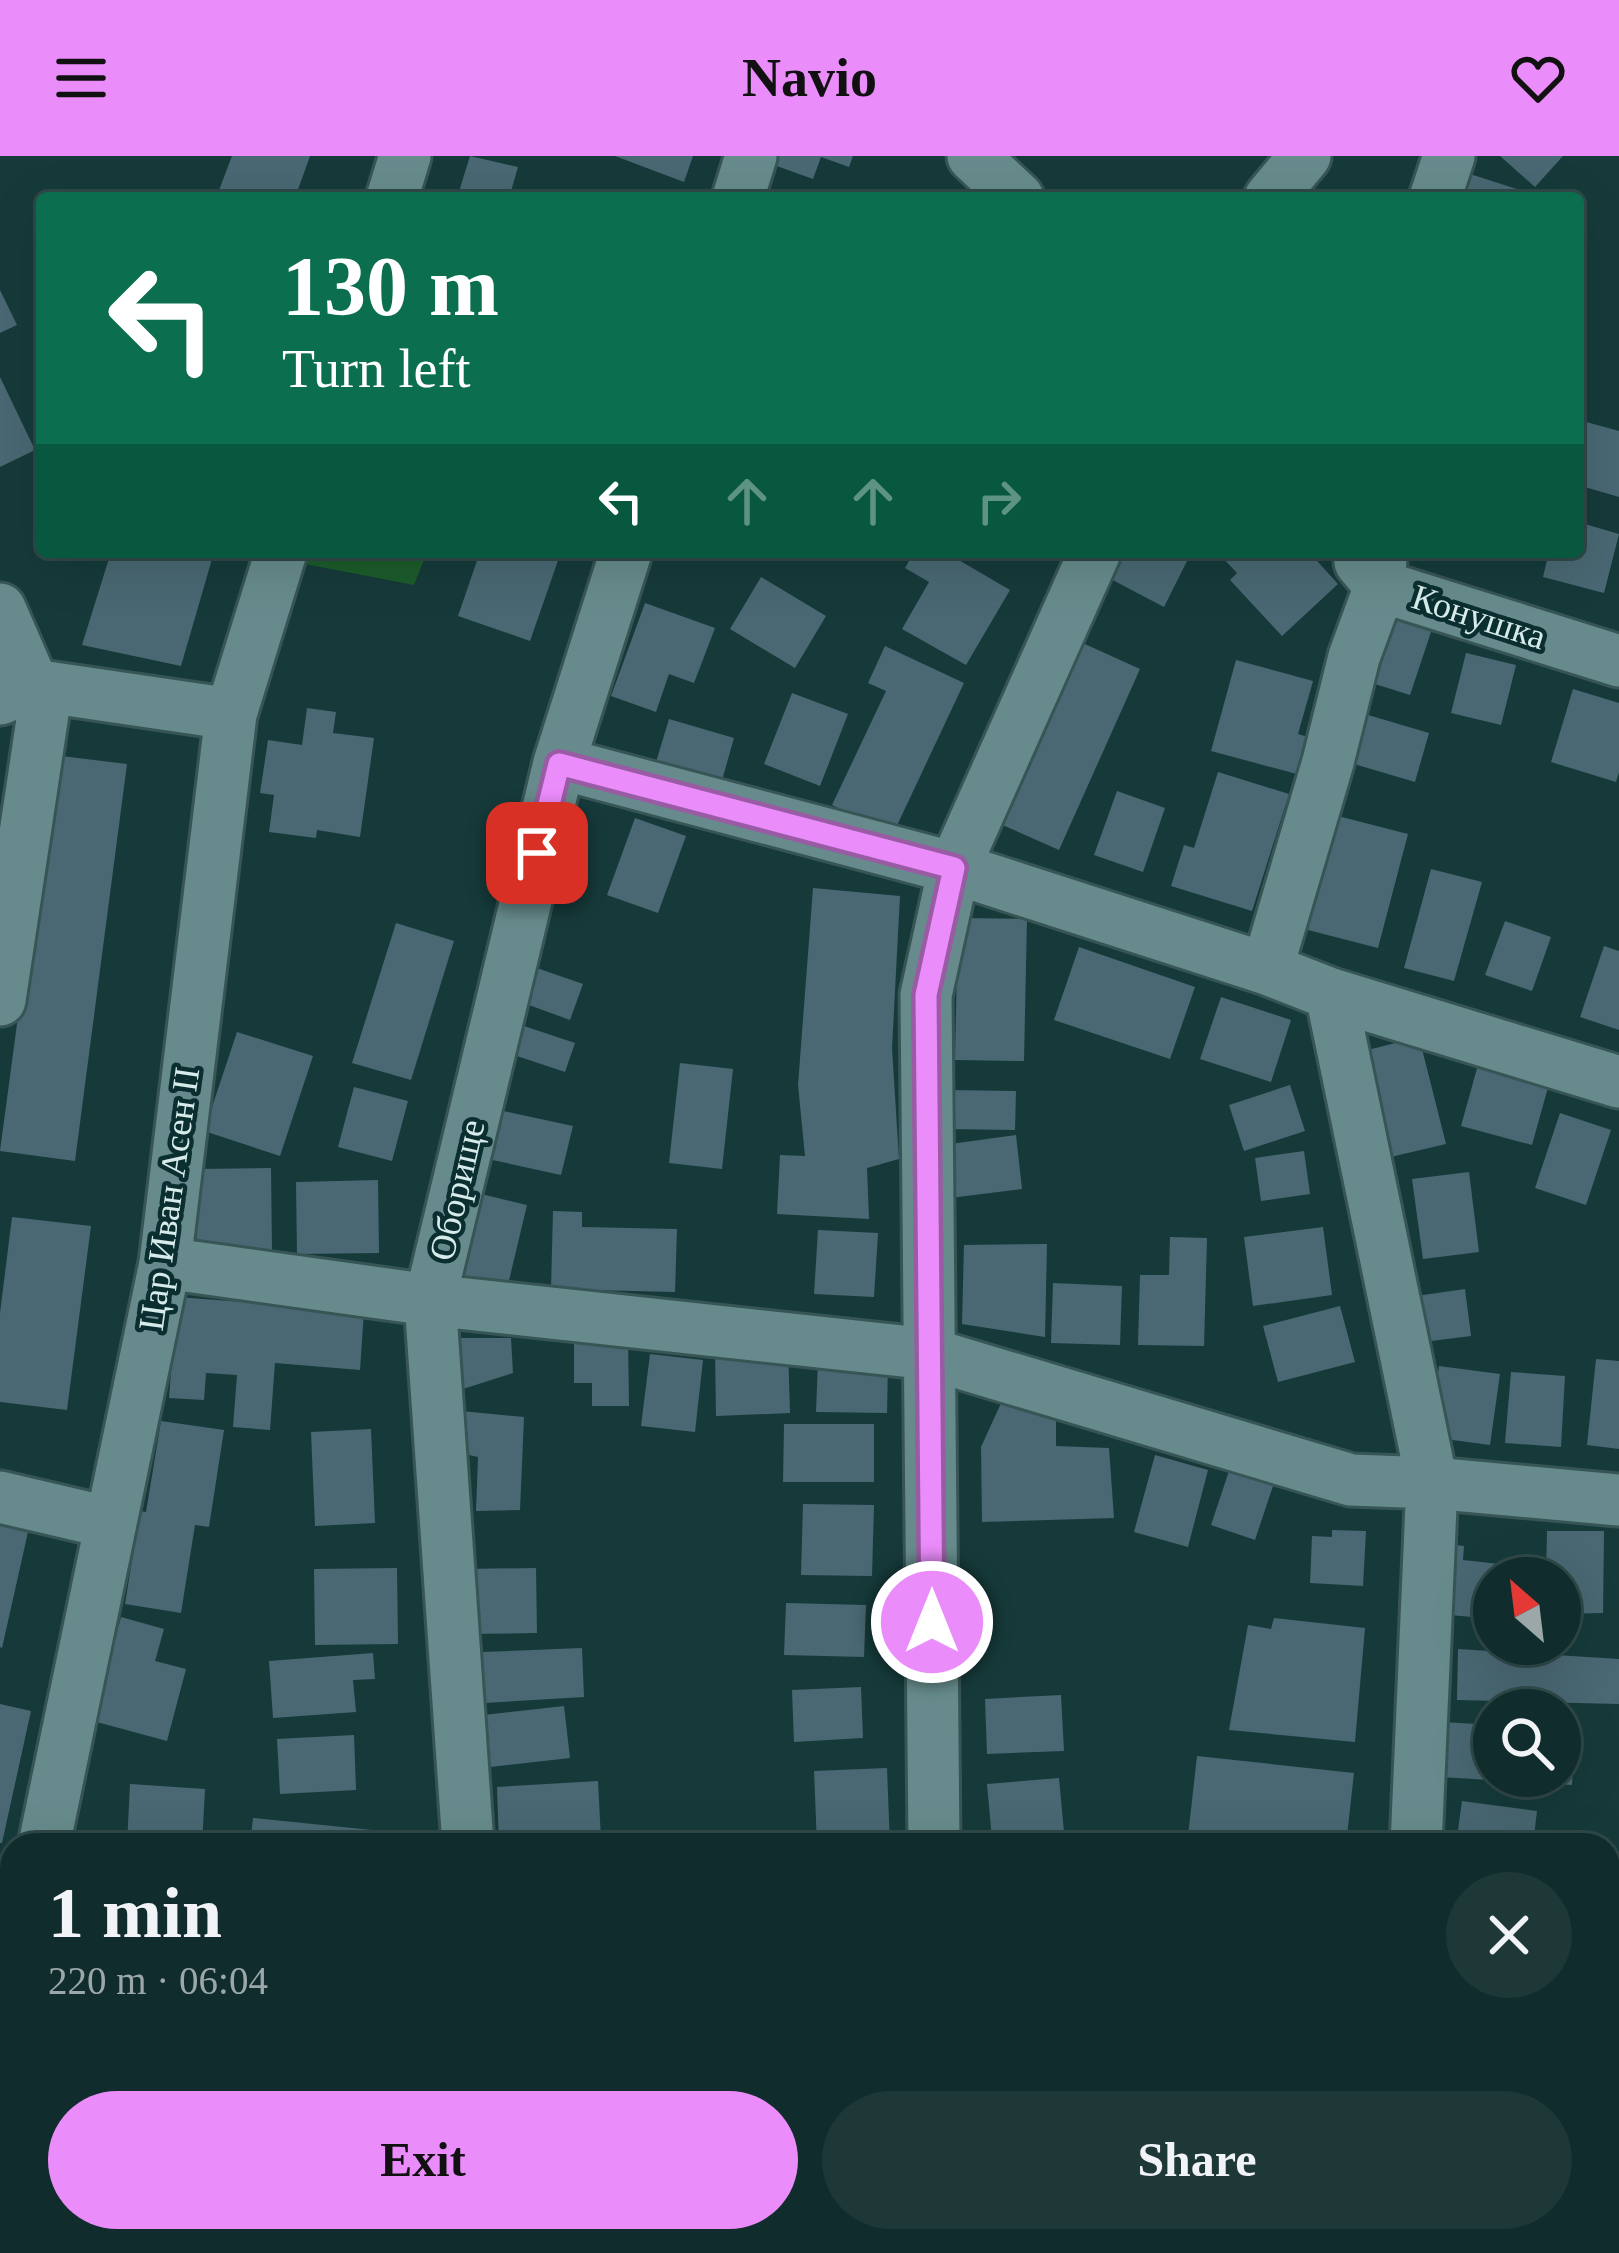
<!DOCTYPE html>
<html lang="en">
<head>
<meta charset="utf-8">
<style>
	body { margin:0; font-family:"Times New Roman",serif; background:#1e3838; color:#f1f3f6; height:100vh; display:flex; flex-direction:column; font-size:45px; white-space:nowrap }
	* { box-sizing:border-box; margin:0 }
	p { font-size:39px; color:#9ca7a9 }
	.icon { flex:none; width:66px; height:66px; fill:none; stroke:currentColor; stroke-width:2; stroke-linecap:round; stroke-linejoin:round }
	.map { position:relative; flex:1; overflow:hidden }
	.details { position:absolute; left:0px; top:1677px; width:1620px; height:420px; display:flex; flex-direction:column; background:#102c2c; border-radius:36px 36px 0 0; box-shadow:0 12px 48px #0002,0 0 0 3px #304848 }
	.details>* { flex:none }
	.top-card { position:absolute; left:36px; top:36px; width:1548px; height:366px; border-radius:12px; box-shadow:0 12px 48px #0002,0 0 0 3px #304848; background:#0b6e4f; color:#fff; overflow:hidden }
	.needle { width:78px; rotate:332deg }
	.fabs { position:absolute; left:1473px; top:1401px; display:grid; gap:24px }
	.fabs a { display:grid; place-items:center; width:108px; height:108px; border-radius:50%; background:#102c2c; box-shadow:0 12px 48px #0002,0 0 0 3px #304848; font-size:60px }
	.pin { position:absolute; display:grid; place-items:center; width:102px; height:102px; color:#fff; margin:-51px; border-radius:24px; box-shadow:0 6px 18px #0006 }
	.me { position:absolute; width:132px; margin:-66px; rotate:0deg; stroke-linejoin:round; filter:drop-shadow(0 0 9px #0008) }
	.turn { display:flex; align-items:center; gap:42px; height:252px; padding:0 48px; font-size:54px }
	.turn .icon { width:156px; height:156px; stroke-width:2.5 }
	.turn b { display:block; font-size:84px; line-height:102px }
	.lanes { display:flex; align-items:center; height:114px; padding:0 48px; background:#0003; justify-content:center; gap:60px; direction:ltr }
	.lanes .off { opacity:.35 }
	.round { display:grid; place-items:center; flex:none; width:126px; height:126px; border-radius:63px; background:#1e3838 }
	.headline { display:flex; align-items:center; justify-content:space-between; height:204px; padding:0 48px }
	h1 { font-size:72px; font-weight:600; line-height:90px }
	.button { display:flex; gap:24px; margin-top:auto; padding:24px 48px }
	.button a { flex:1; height:138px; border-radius:72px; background:#eb8cfb; color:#111; font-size:48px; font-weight:600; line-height:138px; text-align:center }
	.button a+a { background:#1e3838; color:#f1f3f6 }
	header { display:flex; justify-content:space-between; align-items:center; height:156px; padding:0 48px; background:#eb8cfb; color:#111; font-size:54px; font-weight:600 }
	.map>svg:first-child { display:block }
	.green { fill:#1c5c2b }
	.building { fill:#496873 }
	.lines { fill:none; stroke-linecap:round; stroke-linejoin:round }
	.minor-casing { stroke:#385556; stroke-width:57 }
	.minor { stroke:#678b8c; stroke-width:51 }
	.route-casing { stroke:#995ba3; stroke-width:30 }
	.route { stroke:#eb8cfb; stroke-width:21 }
	.labels { text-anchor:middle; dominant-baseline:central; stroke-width:9; stroke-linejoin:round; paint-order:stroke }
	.street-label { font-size:36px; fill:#d8ebeb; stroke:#0b2f30 }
</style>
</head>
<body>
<header><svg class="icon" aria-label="menu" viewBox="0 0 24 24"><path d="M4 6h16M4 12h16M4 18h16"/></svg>Navio<svg class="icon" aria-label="heart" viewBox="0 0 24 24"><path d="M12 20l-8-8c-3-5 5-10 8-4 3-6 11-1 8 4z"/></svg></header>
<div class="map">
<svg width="1619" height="2097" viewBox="0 0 1619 2097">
	<rect width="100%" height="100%" fill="#163a3a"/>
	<path class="green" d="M 281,396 L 427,396 L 414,429 L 279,403 Z"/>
	<path class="building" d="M 232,0 L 310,0 L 295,42 L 216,42 Z
		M 470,0 L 518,11 L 509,42 L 457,42 Z
		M 615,0 L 693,0 L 684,26 Z
		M 749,0 L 853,0 L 849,11 L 821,1 L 813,23 Z
		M 1500,0 L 1563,0 L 1535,31 Z
		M 1467,17 L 1526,36 L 1524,42 L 1459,42 Z
		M 0,134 L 17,169 L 0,177 Z
		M 0,221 L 35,294 L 0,311 Z
		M 1579,264 L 1619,275 L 1619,341 L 1578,329 Z
		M 1578,366 L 1619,378 L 1604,437 L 1543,421 L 1549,396 L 1578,396 Z
		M 111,396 L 214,396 L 181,510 L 82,489 Z
		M 480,396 L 561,396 L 530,485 L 458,460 Z
		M 914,396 L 945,396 L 1010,434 L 966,509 L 902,473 L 929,426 L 905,412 Z
		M 1118,396 L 1179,396 L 1189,401 L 1164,451 L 1105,420 Z
		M 1217,396 L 1309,396 L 1338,428 L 1282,480 L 1230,424 L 1237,417 Z
		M 761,421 L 826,460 L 795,512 L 730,473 Z
		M 1386,445 L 1436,461 L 1410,539 L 1359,523 Z
		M 645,447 L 715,472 L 694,527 L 669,518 L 656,556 L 611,540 Z
		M 1067,480 L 1140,513 L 1059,694 L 987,662 Z
		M 885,490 L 964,527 L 893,678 L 832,649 L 886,535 L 868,527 Z
		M 1466,497 L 1516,509 L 1501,569 L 1451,557 Z
		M 1236,504 L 1313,525 L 1298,578 L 1314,583 L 1304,620 L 1211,595 Z
		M 1573,533 L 1619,547 L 1619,616 L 1616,626 L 1551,606 Z
		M 792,537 L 848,558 L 820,630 L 764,608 Z
		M 307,552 L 336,556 L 333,577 L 374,582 L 360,681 L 317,674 L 316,682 L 269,676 L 274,639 L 260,637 L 268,584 L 302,589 Z
		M 1358,556 L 1429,577 L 1415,626 L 1344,605 Z
		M 669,563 L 734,582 L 719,635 L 653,616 Z
		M 53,599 L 127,608 L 75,1005 L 0,995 Z
		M 1218,616 L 1289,638 L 1252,755 L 1171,730 L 1184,689 L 1194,692 Z
		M 1117,635 L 1165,652 L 1143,716 L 1094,699 Z
		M 1334,659 L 1408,678 L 1378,792 L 1304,773 Z
		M 635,662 L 686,680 L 658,757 L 607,739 Z
		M 1431,713 L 1482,726 L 1454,825 L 1404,812 Z
		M 813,732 L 900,740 L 892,892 L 899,1003 L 867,1012 L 869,1063 L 777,1058 L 780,999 L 805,1000 L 798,929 Z
		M 958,762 L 1027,763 L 1024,905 L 955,904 Z
		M 1505,765 L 1551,781 L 1532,835 L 1485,819 Z
		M 396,767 L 454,785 L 411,924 L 352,907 Z
		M 1604,790 L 1619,795 L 1619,874 L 1580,861 Z
		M 1079,791 L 1195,831 L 1170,903 L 1054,864 Z
		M 531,810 L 583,828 L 570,864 L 518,845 Z
		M 1221,841 L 1291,864 L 1271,926 L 1200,903 Z
		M 518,868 L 575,887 L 565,916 L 508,897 Z
		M 237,876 L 313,900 L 280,1000 L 204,975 Z
		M 1419,881 L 1446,988 L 1378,1004 L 1352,898 Z
		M 1481,898 L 1552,917 L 1532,989 L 1461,970 Z
		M 680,907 L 733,913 L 722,1013 L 669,1007 Z
		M 1290,929 L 1305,975 L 1244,995 L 1229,949 Z
		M 354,931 L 408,945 L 392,1005 L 338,991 Z
		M 947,934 L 1016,935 L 1015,974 L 946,973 Z
		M 485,951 L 573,970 L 561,1019 L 474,1000 Z
		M 1560,957 L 1611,974 L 1586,1049 L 1535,1032 Z
		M 1016,979 L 1022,1033 L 950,1042 L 943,989 Z
		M 1304,995 L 1310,1038 L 1261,1045 L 1255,1002 Z
		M 271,1012 L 272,1097 L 197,1098 L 197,1013 Z
		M 1469,1016 L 1479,1096 L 1423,1103 L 1412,1023 Z
		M 378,1024 L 379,1097 L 297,1098 L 296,1026 Z
		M 469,1035 L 527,1049 L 507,1133 L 449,1119 Z
		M 553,1055 L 582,1056 L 582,1071 L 677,1073 L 675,1136 L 551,1133 Z
		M 12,1061 L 91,1070 L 67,1254 L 0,1246 L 0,1157 Z
		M 1323,1071 L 1332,1139 L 1253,1150 L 1244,1081 Z
		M 818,1074 L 878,1077 L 874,1141 L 814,1138 Z
		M 1170,1081 L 1207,1082 L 1204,1190 L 1138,1189 L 1140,1119 L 1169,1119 Z
		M 1047,1088 L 1045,1181 L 962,1168 L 964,1089 Z
		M 1053,1127 L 1122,1130 L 1120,1189 L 1051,1187 Z
		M 1465,1133 L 1471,1180 L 1415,1187 L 1409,1141 Z
		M 177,1141 L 364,1155 L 360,1214 L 275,1207 L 270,1274 L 233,1271 L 237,1219 L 206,1217 L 204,1244 L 169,1242 Z
		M 1340,1150 L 1355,1206 L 1278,1226 L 1263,1170 Z
		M 628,1179 L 629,1250 L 592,1250 L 592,1227 L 574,1227 L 574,1180 Z
		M 436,1182 L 511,1182 L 513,1217 L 466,1232 L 439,1236 Z
		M 788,1192 L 790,1257 L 716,1260 L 715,1194 Z
		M 650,1198 L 703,1204 L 695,1276 L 641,1270 Z
		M 1596,1203 L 1619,1205 L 1619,1293 L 1587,1289 Z
		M 818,1206 L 888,1207 L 887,1257 L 816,1256 Z
		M 1439,1210 L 1500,1218 L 1490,1289 L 1430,1281 Z
		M 1511,1216 L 1565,1220 L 1561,1291 L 1505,1287 Z
		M 1002,1245 L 1056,1248 L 1056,1290 L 1109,1292 L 1114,1362 L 982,1366 L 981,1291 Z
		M 451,1254 L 524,1261 L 520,1354 L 476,1355 L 478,1301 L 451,1295 Z
		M 161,1265 L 224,1274 L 209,1371 L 195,1369 L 181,1457 L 125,1448 L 140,1355 L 146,1356 Z
		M 784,1268 L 874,1268 L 874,1326 L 783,1326 Z
		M 371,1273 L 375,1367 L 315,1370 L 311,1276 Z
		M 1155,1299 L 1208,1314 L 1188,1391 L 1134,1376 Z
		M 1230,1312 L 1274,1327 L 1255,1384 L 1211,1369 Z
		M 803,1348 L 874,1349 L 872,1420 L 801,1419 Z
		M 0,1370 L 28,1376 L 2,1492 L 0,1491 Z
		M 1332,1374 L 1366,1375 L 1363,1430 L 1310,1427 L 1312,1380 L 1332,1381 Z
		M 1547,1375 L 1604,1375 L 1603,1457 L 1560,1458 L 1560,1422 L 1546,1422 Z
		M 1436,1387 L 1464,1390 L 1463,1404 L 1499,1408 L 1497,1422 L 1494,1422 L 1493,1463 L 1429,1457 Z
		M 397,1412 L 398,1488 L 315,1489 L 314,1413 Z
		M 536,1412 L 537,1477 L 466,1478 L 465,1413 Z
		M 786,1447 L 866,1449 L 864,1501 L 784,1499 Z
		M 121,1461 L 164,1473 L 155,1505 L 186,1513 L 167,1585 L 93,1565 Z
		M 1274,1462 L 1365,1472 L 1355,1586 L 1229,1574 L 1248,1469 L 1271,1473 Z
		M 582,1492 L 584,1541 L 484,1547 L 482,1496 Z
		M 1458,1493 L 1619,1503 L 1619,1548 L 1457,1544 Z
		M 373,1497 L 375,1523 L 353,1524 L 356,1556 L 273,1562 L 269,1505 Z
		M 861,1531 L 863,1582 L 794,1586 L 792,1534 Z
		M 1061,1539 L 1064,1595 L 987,1598 L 985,1543 Z
		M 0,1548 L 31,1555 L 2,1687 L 0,1687 Z
		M 564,1550 L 570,1602 L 490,1611 L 484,1559 Z
		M 1443,1566 L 1494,1569 L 1494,1620 L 1560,1620 L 1560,1573 L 1575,1574 L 1572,1629 L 1440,1621 Z
		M 354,1579 L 356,1634 L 280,1638 L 277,1583 Z
		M 1197,1600 L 1354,1617 L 1346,1689 L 1187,1689 Z
		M 887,1612 L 890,1689 L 817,1689 L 814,1615 Z
		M 1059,1622 L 1064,1676 L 992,1683 L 987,1628 Z
		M 598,1625 L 601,1683 L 537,1689 L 499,1689 L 497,1631 Z
		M 130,1628 L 205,1633 L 202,1689 L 127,1689 Z
		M 1462,1645 L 1537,1655 L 1533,1689 L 1456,1689 Z
		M 253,1662 L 411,1678 L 410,1689 L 250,1689 Z
		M 44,2085 L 124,2085 L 123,2097 L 43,2097 Z
		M 774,2085 L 850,2085 L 849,2095 L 774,2091 Z
		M 1151,2085 L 1217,2085 L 1215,2097 L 1149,2097 Z
		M 1377,2085 L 1438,2085 L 1437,2097 L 1376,2097 Z
		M 1474,2085 L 1528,2085 L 1528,2097 L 1474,2097 Z
		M 1545,2085 L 1603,2085 L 1601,2097 L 1544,2097 Z"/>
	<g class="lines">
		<g class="minor-casing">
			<path id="minor" d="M 973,0 L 1018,42
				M 392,42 L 405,0
				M 738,42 L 751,0
				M 1270,42 L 1305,0
				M 1435,42 L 1449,0
				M 1360,406 L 1380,430 L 1619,505
				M 0,453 L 33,529
				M 0,543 L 33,529 L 231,558
				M 559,607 L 954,712 L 1267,813 L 1331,838 L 1619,926
				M 1267,813 L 1328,606 L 1354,501 L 1380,430 L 1381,396
				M 1331,838 L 1432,1327 L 1416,1689
				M 0,844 L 47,531
				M 165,1107 L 430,1144 L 930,1198 L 1351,1324 L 1432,1327 L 1619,1344
				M 0,1341 L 111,1367
				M 44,1689 L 165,1107 L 231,558 L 281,396
				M 468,1689 L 430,1144 L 559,607 L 626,396
				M 934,1689 L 926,839 L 954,712 L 1095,396
				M 0,1892 L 12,1836
				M 480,2085 L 480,2097
				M 1341,2085 L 1358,2095
				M 166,2097 L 168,2085
				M 913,2097 L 914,2085"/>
		</g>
		<use href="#minor" class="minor"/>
	</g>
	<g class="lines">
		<g class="route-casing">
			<path id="route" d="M 537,697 L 559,608 L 954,712 L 926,839 L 932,1466"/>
		</g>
		<use href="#route" class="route"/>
	</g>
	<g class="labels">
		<g class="street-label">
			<text transform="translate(1479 461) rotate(18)">Конушка</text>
			<text transform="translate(457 1034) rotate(-77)">Оборище</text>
			<text transform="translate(169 1043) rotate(-82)">Цар Иван Асен II</text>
		</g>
	</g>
</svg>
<div class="fabs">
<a><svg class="needle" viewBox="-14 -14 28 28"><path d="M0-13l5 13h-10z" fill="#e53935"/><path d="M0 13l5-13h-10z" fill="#9ca7a9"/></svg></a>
<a><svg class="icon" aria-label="search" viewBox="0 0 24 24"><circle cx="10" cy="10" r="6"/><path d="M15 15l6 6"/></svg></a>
</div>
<div class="pin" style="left:537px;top:697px;background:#d93025"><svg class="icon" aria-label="arrive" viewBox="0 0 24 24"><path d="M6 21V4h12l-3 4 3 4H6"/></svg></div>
<svg class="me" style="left:932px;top:1466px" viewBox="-20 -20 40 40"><circle r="17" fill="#eb8cfb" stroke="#fff" stroke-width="3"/><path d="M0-11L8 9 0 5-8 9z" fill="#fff"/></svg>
<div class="top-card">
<div class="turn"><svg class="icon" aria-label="left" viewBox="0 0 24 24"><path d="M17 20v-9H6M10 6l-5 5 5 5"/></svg><div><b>130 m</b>Turn left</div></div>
<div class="lanes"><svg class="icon" aria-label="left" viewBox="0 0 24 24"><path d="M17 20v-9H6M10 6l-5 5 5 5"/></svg><svg class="icon off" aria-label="ahead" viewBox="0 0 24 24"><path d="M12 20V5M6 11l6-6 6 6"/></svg><svg class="icon off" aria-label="ahead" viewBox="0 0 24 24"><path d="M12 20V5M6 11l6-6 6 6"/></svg><svg class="icon off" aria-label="right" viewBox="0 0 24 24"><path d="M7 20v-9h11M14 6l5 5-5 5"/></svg></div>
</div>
<section class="details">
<div class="headline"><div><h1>1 min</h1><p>220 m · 06:04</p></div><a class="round"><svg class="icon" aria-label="close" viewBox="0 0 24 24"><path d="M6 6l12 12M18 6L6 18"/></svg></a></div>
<div class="button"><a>Exit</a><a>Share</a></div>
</section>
</div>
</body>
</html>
